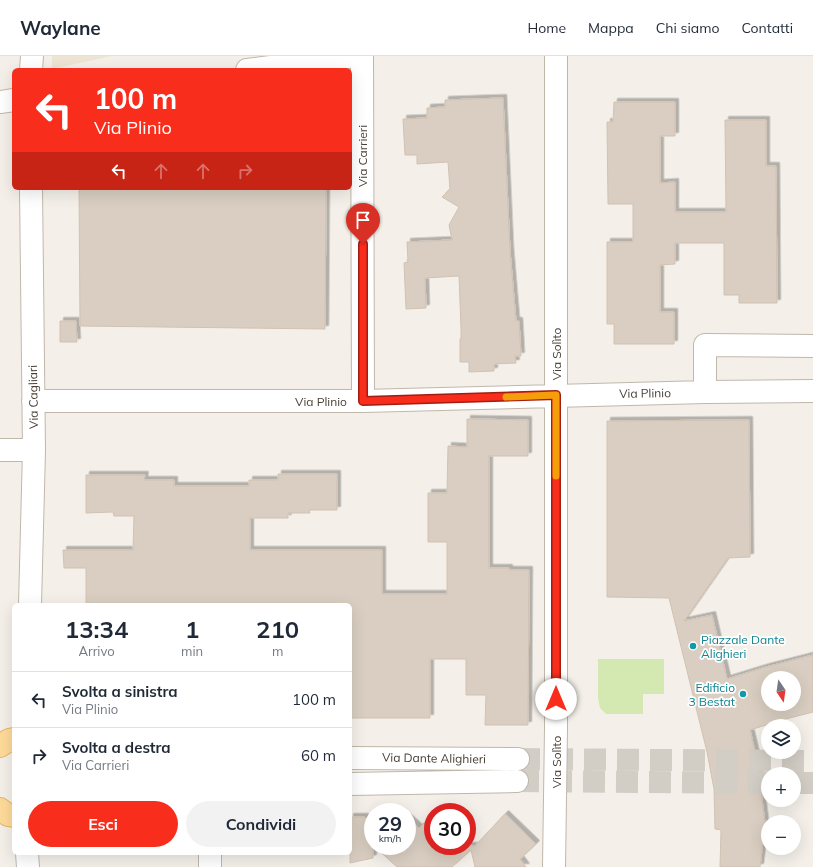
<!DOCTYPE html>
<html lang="it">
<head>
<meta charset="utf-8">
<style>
	body { margin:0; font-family:Mulish,sans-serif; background:#f2f2f3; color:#1f2937; height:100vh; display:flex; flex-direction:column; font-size:15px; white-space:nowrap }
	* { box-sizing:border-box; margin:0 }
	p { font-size:13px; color:#747a83 }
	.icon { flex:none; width:22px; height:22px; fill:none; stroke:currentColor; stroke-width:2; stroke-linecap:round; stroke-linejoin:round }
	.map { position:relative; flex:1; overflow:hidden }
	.drawer { position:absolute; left:12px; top:547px; width:340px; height:252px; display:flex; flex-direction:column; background:#fff; border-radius:6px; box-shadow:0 4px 16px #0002 }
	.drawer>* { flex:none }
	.guide { position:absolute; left:12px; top:12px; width:340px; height:122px; border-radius:6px; box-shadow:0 4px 16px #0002; background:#f92d1c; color:#fff; overflow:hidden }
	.needle { width:26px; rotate:167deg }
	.tools { position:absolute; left:761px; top:615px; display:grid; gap:8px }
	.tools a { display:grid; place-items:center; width:40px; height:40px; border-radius:50%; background:#fff; box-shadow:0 4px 16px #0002; font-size:20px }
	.speed { position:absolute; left:364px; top:747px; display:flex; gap:8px; font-size:20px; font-weight:700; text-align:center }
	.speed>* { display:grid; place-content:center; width:52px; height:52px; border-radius:50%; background:#fff; box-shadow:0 4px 16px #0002; line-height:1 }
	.speed small { font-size:10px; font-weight:400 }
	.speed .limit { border:6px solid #d22; background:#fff; color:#111 }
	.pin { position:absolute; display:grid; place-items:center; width:34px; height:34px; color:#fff; margin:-41px -17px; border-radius:50% 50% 50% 0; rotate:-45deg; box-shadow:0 0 4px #0007 }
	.pin .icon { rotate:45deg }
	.me { position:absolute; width:44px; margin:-22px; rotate:0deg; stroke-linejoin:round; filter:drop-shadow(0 0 3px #0008) }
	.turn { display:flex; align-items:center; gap:14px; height:84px; padding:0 16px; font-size:18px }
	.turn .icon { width:52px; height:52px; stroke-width:2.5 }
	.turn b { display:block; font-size:28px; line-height:34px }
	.lanes { display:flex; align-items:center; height:38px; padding:0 16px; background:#0003; justify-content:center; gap:20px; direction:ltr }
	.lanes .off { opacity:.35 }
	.eta { display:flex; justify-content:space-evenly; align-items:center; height:68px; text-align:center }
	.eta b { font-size:24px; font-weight:700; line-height:28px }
	.button { display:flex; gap:8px; margin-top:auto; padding:8px 16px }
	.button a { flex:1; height:46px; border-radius:24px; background:#f92d1c; color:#fff; font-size:16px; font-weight:700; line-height:46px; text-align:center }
	.button a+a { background:#f2f2f3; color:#1f2937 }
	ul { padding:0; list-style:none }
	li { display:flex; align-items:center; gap:12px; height:56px; padding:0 16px; border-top:1px solid #e0e1e3 }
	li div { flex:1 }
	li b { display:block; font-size:15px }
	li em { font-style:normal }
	header { display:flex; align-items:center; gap:24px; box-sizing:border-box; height:56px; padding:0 20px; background:#fff; border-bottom:1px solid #e0e1e3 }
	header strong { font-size:19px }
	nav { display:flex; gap:22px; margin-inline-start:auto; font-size:14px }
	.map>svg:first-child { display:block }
	.education { fill:#ede4d3 }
	.green { fill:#d4e8b2 }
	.building { fill:#d9cec1; stroke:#d1c2b2; fill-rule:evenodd; filter:url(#shadow) }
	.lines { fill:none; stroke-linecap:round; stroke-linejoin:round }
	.minor-tunnel { stroke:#d2cdc5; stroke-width:22; stroke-dasharray:22 11; stroke-linecap:butt }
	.minor-casing { stroke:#c0b7ab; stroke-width:24 }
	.major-casing { stroke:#e4b568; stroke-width:24 }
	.minor { stroke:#fff; stroke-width:22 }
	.major { stroke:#feda99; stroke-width:22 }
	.route-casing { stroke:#a21d12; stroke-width:10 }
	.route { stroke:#f92d1c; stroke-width:7 }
	.slow { stroke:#f59e0b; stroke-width:7 }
	.culture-dot { fill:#0f9aa8; stroke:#fff; stroke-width:1.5 }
	.labels { text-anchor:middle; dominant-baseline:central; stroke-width:3.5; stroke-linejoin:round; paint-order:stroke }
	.street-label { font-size:12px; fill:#484037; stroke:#fff }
	.culture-label { font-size:12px; fill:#0d838f; stroke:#fff; text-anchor:start }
</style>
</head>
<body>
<header>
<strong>Waylane</strong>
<nav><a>Home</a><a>Mappa</a><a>Chi siamo</a><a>Contatti</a></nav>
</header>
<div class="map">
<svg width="813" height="811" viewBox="0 0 813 811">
	<defs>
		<filter id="shadow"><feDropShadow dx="3.5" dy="-3.5" stdDeviation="0" flood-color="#0004"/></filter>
	</defs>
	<rect width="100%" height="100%" fill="#f4f0e9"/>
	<path class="education" d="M 52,0 L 112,0 L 52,13 Z"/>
	<path class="green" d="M 598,603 L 664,603 L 664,638 L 643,638 L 643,658 L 606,658 L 600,652 L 598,642 Z"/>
	<path class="building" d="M 503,42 L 510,195 L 516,265 L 519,265 L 521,300 L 515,300 L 516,307 L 494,308 L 494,315 L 469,316 L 469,306 L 460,306 L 460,283 L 461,282 L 461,273 L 459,220 L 425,222 L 426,252 L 406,253 L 404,207 L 408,206 L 407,186 L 452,184 L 449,169 L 459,151 L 442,141 L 450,133 L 448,106 L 417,108 L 417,99 L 405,99 L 403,63 L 427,62 L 427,52 L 445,51 L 445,44 Z
		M 614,46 L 675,46 L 675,80 L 660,80 L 660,127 L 675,126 L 675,156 L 726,156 L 725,64 L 766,64 L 766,110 L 776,110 L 777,247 L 739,247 L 739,239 L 724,239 L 724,187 L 675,187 L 675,208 L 660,209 L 660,256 L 674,256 L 674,288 L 614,288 L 614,268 L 607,268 L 607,186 L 633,186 L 633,148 L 608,148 L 607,66 L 613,66 Z
		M 79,132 L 326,132 L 325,273 L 80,270 Z
		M 60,265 L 76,265 L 77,286 L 60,286 Z
		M 467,363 L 528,364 L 528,400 L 489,400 L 489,512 L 509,512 L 509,514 L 529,514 L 528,669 L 485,669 L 486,639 L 466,639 L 466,603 L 430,603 L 430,662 L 350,662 L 350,549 L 86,549 L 86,512 L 64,512 L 63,494 L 133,494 L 134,460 L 114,460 L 113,456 L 86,457 L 86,419 L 145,419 L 144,424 L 174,424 L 174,430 L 249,430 L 249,424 L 278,424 L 278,418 L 337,418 L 337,454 L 309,454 L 310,457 L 288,457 L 288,462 L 250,462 L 250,494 L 382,494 L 382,538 L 447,538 L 447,486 L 428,486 L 428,437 L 447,437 L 448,390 L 467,391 Z
		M 749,364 L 750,501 L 728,502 L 684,565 L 712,559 L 727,623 L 766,611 L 813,599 L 813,656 L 782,664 L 750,674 L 757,704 L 765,767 L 760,811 L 720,811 L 721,774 L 715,773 L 714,733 L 707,696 L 669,542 L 607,541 L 607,365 ZM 768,622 L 794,622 L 794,648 L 768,648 Z
		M 505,758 L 536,788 L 520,803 L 526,811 L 475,811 L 471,794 L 452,811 L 397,811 L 374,790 L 407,790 L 407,761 L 419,772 L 424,767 L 433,775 L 433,790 L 475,790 Z
		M 350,761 L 365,761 L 373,769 L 373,802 L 350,807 Z"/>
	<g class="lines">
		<path class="minor-tunnel" d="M 518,703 L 813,705
			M 517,725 L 768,727
			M 794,727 L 813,727"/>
		<g class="minor-casing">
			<path id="minor" d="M 362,0 L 363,345
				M 31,14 L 32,0
				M 247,14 L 355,0
				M 0,46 L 14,44
				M 705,336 L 813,335
				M 33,345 L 363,345 L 705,336 L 705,289 L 813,290
				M 0,394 L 34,394
				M 30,549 L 34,394 L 31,132
				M 350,702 L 518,703
				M 350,728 L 517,725
				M 27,797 L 28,811
				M 210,797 L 210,811
				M 554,811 L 556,672 L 556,0"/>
		</g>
		<g class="major-casing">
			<path id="major" d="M 0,690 L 9,684 L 14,683
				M 0,753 L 8,759 L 14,760"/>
		</g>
		<use href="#minor" class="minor"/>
		<use href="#major" class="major"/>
	</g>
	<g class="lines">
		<g class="route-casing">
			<path id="route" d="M 363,188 L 363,345 L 556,339 L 556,643"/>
		</g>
		<use href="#route" class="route"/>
		<path class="slow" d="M 506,341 L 556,339 L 556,420"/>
	</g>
	<g class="culture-dot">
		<circle cx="693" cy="590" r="4"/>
		<circle cx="743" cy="638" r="4"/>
	</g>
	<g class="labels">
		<g class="street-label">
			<text transform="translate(362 100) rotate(-90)">Via Carrieri</text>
			<text transform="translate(556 298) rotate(-90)">Via Solìto</text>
			<text transform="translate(645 337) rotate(-1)">Via Plinio</text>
			<text transform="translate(33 341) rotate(-91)">Via Cagliari</text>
			<text x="321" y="345">Via Plinio</text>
			<text transform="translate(434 702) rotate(1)">Via Dante Alighieri</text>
			<text transform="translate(556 706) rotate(-90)">Via Solìto</text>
		</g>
		<g class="culture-label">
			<text x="701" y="583">Piazzale Dante<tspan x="701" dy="14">Alighieri</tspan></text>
			<text x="735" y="631" text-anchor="end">Edificio<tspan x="735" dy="14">3 Bestat</tspan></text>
		</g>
	</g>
</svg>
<div class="tools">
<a><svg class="needle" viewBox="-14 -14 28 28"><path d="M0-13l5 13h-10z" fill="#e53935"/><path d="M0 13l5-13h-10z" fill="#747a83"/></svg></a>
<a><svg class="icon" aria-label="layers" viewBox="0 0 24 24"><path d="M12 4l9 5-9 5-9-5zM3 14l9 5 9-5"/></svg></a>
<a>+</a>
<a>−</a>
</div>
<div class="speed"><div>29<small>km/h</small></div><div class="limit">30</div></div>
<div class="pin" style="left:363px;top:188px;background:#d93025"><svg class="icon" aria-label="arrive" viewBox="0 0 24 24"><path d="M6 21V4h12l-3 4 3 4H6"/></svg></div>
<svg class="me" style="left:556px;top:643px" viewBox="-20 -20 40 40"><circle r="19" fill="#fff"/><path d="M0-13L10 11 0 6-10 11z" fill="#f92d1c"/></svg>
<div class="guide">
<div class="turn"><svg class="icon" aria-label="left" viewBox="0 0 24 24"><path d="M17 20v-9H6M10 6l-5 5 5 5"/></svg><div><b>100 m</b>Via Plinio</div></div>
<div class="lanes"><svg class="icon" aria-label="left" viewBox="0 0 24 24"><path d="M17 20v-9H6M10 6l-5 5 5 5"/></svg><svg class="icon off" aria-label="ahead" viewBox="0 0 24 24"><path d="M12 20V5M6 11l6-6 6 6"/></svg><svg class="icon off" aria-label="ahead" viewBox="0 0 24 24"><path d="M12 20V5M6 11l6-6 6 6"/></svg><svg class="icon off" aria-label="right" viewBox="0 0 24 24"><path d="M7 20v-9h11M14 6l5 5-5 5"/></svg></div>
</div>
<section class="drawer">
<div class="eta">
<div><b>13:34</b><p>Arrivo</p></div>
<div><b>1</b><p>min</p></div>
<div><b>210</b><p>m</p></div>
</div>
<ul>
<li><svg class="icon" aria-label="left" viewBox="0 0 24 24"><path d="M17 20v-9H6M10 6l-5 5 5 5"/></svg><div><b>Svolta a sinistra</b><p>Via Plinio</p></div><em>100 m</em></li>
<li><svg class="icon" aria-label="right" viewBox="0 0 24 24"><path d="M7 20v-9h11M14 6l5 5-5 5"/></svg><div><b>Svolta a destra</b><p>Via Carrieri</p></div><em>60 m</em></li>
</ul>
<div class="button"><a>Esci</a><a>Condividi</a></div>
</section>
</div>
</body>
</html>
